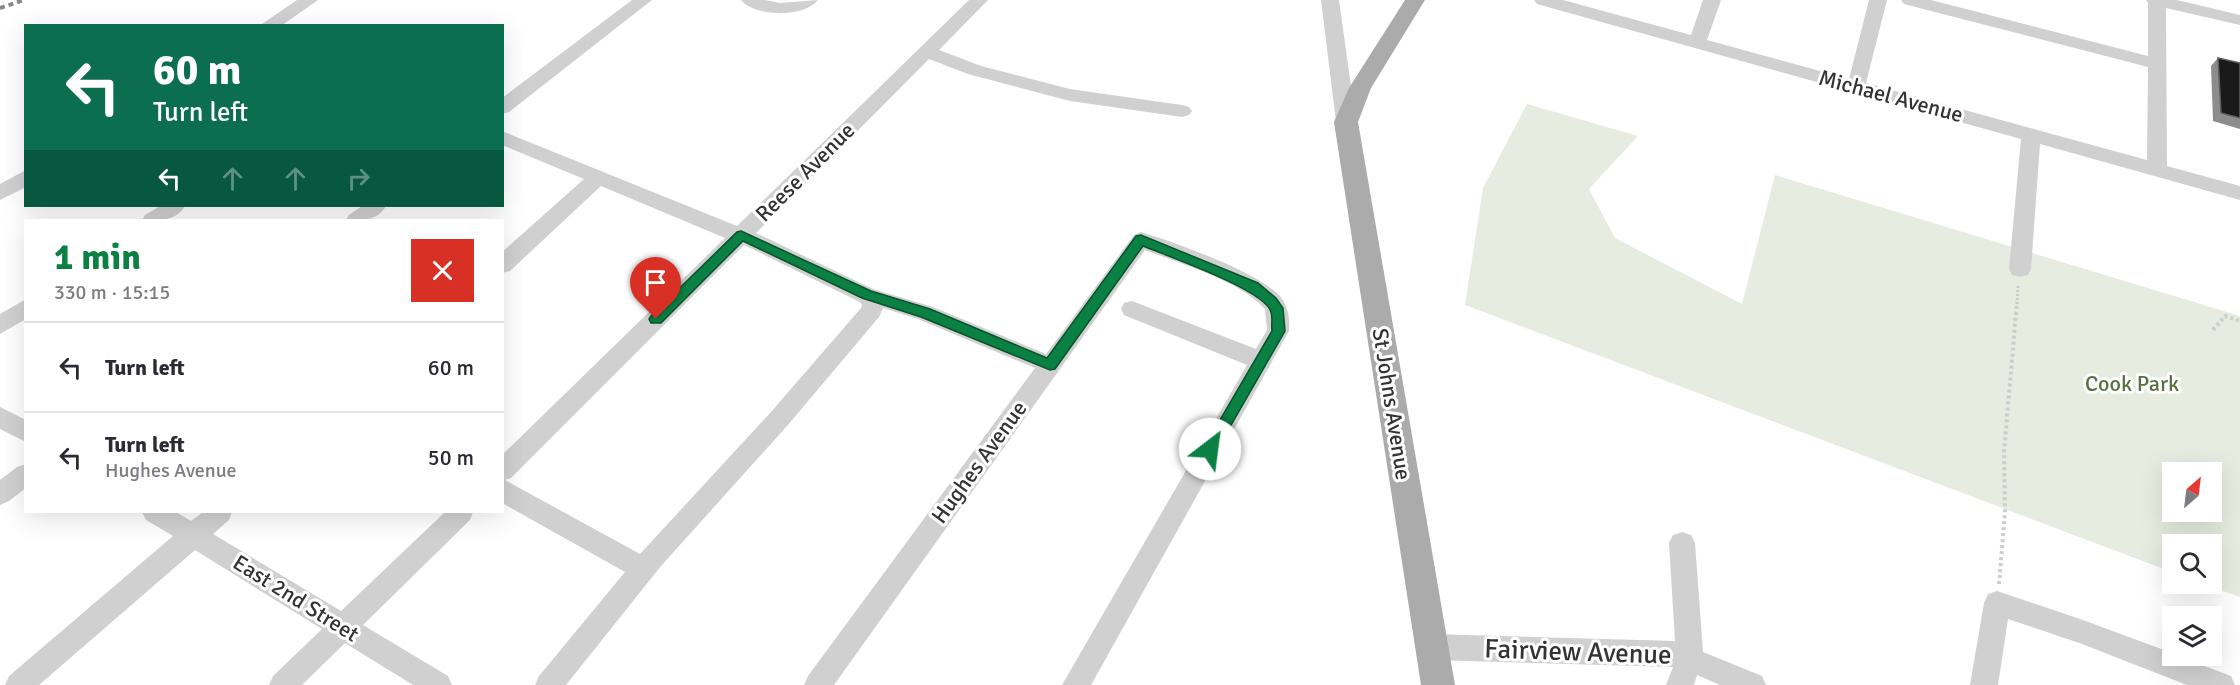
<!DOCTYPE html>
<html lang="en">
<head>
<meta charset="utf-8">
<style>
	body { margin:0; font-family:Signika,sans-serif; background:#f2f2f3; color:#2b2b33; height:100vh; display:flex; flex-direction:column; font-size:22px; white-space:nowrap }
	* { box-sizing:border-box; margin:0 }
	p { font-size:20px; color:#7c7c81 }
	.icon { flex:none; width:33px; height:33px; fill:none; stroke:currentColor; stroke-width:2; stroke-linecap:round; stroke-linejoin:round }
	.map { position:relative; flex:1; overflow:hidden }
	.side { position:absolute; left:24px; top:219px; width:480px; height:294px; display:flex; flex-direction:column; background:#fff; border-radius:0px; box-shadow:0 6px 24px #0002 }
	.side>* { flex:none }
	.guide { position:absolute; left:24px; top:24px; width:480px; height:183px; border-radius:0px; box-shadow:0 6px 24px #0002; background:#0b6e4f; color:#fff; overflow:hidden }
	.needle { width:39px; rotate:28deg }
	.buttons { position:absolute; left:2162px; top:462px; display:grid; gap:12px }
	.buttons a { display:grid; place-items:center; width:60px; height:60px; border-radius:0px; background:#fff; box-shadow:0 6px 24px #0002; font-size:30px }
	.pin { position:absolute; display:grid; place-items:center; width:51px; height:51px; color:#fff; margin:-62px -26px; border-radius:50% 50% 50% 0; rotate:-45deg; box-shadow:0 0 6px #0007 }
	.pin .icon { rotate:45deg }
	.me { position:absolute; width:66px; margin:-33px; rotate:30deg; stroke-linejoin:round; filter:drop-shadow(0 0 4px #0008) }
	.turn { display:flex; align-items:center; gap:21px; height:126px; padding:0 30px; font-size:27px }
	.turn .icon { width:78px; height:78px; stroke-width:2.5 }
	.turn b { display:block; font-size:42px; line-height:51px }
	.lanes { display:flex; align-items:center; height:57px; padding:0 30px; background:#0003; justify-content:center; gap:30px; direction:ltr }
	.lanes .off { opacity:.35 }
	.round { display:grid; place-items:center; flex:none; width:63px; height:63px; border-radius:0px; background:#f2f2f3 }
	.summary { display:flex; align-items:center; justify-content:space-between; height:102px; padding:0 30px }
	h1 { font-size:36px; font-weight:800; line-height:45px; color:#0b8043 }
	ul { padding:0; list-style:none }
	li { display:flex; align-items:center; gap:18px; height:90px; padding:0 30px; border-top:2px solid #e1e1e2 }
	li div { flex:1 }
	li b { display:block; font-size:22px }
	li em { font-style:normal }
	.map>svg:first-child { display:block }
	.green { fill:#e6ecdf; fill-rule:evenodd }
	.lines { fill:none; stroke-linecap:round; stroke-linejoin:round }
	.path-far1 { stroke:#cdcdcd; stroke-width:3; stroke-dasharray:2 2; stroke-linecap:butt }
	.path { stroke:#cdcdcd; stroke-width:4; stroke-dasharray:3 3; stroke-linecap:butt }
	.minor { fill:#d0d0d0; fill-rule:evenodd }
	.major { fill:#ababab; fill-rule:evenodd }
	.rail { stroke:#888; stroke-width:4; stroke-dasharray:5 4; stroke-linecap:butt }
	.wall { fill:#8c8c8c }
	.building { fill:#1a1a1a; stroke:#5f5f5f; stroke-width:1.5 }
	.route { fill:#0b8043; stroke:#07532c; stroke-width:1.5 }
	.labels { text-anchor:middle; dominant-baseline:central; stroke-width:6; stroke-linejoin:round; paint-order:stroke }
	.street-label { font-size:22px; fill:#333; stroke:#fff }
	.park-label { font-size:22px; fill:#56703f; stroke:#fff }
	.near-street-label { font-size:27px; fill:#333; stroke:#fff }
</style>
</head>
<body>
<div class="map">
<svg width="2240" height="685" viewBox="0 0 2240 685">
	<rect width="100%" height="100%" fill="#fff"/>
	<path class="green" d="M 1527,104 L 1638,136 L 1589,189 L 1615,238 L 1742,304 L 1775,175 L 2240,316 L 2240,597 L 2203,584 L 2211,584 L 2211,544 L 2172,544 L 2172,572 L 1465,305 L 1483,188 ZM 2172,472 L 2211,472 L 2211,512 L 2172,512 Z"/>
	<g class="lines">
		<path class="path-far1" d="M 2017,304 L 2018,286"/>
		<path class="path" d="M 2213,330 L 2225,316 L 2240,321
			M 1999,584 L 2005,512 L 2004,452 L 2017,302"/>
		<path class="minor" d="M 297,0 L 318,0 L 281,26 L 259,26 Z
			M 632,0 L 652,0 L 509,112 L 502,114 L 502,98 Z
			M 741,0 L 765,0 L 780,3 L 818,0 C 804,18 755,17 741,0 Z
			M 969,0 L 988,0 L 939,50 L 981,66 L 1070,89 L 1182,105 L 1189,107 L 1192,111 L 1189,115 L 1182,117 L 1070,101 L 968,74 L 929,59 L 756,233 L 873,289 L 933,307 L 1046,354 L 1134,235 L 1141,232 C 1174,242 1258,272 1280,296 C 1288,306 1290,318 1289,331 L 1091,685 L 1062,685 L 1247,365 L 1124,315 L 1121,309 L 1124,303 L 1132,301 L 1256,349 L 1267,330 L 1265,309 C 1239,280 1181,264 1145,250 L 834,685 L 804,685 L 808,676 L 1035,368 L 918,319 L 883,308 L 879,317 L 787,426 L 661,566 L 566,685 L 535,685 L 539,676 L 625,572 L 502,503 L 502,455 L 725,238 L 601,186 L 510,271 L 502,273 L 502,252 L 584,179 L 502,145 L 502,131 L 737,226 ZM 744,245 L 858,301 L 862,304 L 861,308 L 771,412 L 640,554 L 505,480 L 511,478 Z
			M 1321,0 L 1339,0 L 1356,122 L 1353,127 L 1346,128 L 1339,127 L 1336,122 Z
			M 1534,0 L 1563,0 L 1691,35 L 1703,0 L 1721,0 L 1707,40 L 1849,79 L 1869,0 L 1887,0 L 1866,83 L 2147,160 L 2148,67 L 1904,4 L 1901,0 L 1931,0 L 2148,56 L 2148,3 L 2146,0 L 2177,0 L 2240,15 L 2240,25 L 2166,8 L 2167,166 L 2240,186 L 2240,200 L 2040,144 L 2031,269 L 2028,275 L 2020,277 L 2012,275 L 2009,269 L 2021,139 L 1537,4 Z
			M 26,170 L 26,187 L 0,200 L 0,184 Z
			M 160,206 L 185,206 C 176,222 158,220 142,220 L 145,215 Z
			M 362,206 L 386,206 C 377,222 362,220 346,220 L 349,215 Z
			M 26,299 L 26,319 L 0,334 L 0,314 Z
			M 0,407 L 26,420 L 26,442 L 0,429 Z
			M 26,464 L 26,488 L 9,501 L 0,505 L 0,480 L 17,467 Z
			M 142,512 L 176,512 L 191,521 L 203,512 L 232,512 L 229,520 L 213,534 L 341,611 L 445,512 L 473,512 L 470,520 L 363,625 L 448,676 L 452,685 L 413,685 L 345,643 L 302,685 L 269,685 L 273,676 L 322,629 L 195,550 L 39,685 L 5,685 L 9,676 L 173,536 L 146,520 Z
			M 1682,532 L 1691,535 L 1695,543 L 1703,652 L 1762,676 L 1766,685 L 1720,685 L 1697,675 L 1694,685 L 1666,685 L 1673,667 L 1433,660 L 1423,656 L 1419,647 L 1423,638 L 1433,634 L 1675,641 L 1669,543 L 1673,535 Z
			M 1997,591 L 2083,620 L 2172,653 L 2172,656 L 2178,656 L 2231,676 L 2235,685 L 2187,685 L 2082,644 L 2008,619 L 1998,685 L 1970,685 L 1984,603 L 1988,594 Z"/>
		<path class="major" d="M 1405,0 L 1425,0 L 1371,88 L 1358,122 L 1455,685 L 1421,685 L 1334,122 L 1349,88 Z"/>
		<path class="rail" d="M 0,8 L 24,0"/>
	</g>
	<path class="wall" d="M 2218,58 L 2240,63 L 2240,129 L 2213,121 L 2211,66 Z"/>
	<path class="building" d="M 2218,58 L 2240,63 L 2240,118 L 2221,113 Z"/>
	<path class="route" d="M 741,231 L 871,291 L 930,309 L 1047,358 L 1136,236 L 1141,235 L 1258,283 L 1276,298 L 1283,308 L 1285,331 L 1215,453 L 1205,453 L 1203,449 L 1272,331 C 1271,325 1273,318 1271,312 C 1265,290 1167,256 1143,246 L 1055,369 L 1050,370 L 921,317 L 862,298 L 743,241 L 661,323 L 651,323 L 649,319 L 651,316 L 737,232 Z"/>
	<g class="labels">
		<g class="street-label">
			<text transform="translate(1891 96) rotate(15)">Michael Avenue</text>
			<text transform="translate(805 172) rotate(-45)">Reese Avenue</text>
			<text transform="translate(1392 404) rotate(81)">St Johns Avenue</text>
			<text transform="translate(979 462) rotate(-54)">Hughes Avenue</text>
			<text transform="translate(296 598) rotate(32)">East 2nd Street</text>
		</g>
		<g class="park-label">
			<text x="2132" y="383">Cook Park</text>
		</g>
		<g class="near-street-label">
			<text transform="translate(1578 652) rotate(2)">Fairview Avenue</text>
		</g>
	</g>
</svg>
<div class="buttons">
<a><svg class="needle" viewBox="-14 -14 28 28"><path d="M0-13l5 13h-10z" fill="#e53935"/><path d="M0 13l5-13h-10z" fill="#7c7c81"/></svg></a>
<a><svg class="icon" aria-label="search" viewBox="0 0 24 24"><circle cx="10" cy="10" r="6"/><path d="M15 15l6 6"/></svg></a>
<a><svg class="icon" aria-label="layers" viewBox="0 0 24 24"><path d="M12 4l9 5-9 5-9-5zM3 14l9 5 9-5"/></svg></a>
</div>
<div class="pin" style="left:656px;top:319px;background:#d93025"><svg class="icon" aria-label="arrive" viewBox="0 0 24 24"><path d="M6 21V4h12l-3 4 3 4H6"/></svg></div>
<svg class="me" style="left:1210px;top:449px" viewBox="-20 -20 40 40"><circle r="19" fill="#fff"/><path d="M0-13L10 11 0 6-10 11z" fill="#0b8043"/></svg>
<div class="guide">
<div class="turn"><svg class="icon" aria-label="left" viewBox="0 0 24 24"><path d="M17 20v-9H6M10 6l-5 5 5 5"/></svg><div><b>60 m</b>Turn left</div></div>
<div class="lanes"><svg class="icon" aria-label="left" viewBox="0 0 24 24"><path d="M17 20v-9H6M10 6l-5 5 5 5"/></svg><svg class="icon off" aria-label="ahead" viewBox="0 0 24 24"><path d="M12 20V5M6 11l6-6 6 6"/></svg><svg class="icon off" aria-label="ahead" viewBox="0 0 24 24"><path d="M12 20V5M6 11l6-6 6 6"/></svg><svg class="icon off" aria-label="right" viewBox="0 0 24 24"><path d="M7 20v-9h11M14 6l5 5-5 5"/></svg></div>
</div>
<section class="side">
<div class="summary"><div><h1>1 min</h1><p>330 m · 15:15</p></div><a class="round" style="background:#d93025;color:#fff"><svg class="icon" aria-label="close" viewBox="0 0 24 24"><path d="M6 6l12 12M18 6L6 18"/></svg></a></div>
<ul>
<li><svg class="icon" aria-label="left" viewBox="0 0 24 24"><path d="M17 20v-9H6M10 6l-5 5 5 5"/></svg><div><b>Turn left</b></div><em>60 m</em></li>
<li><svg class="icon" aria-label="left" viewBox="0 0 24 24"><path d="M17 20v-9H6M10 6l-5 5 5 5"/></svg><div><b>Turn left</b><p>Hughes Avenue</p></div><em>50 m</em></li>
</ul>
</section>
</div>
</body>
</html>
